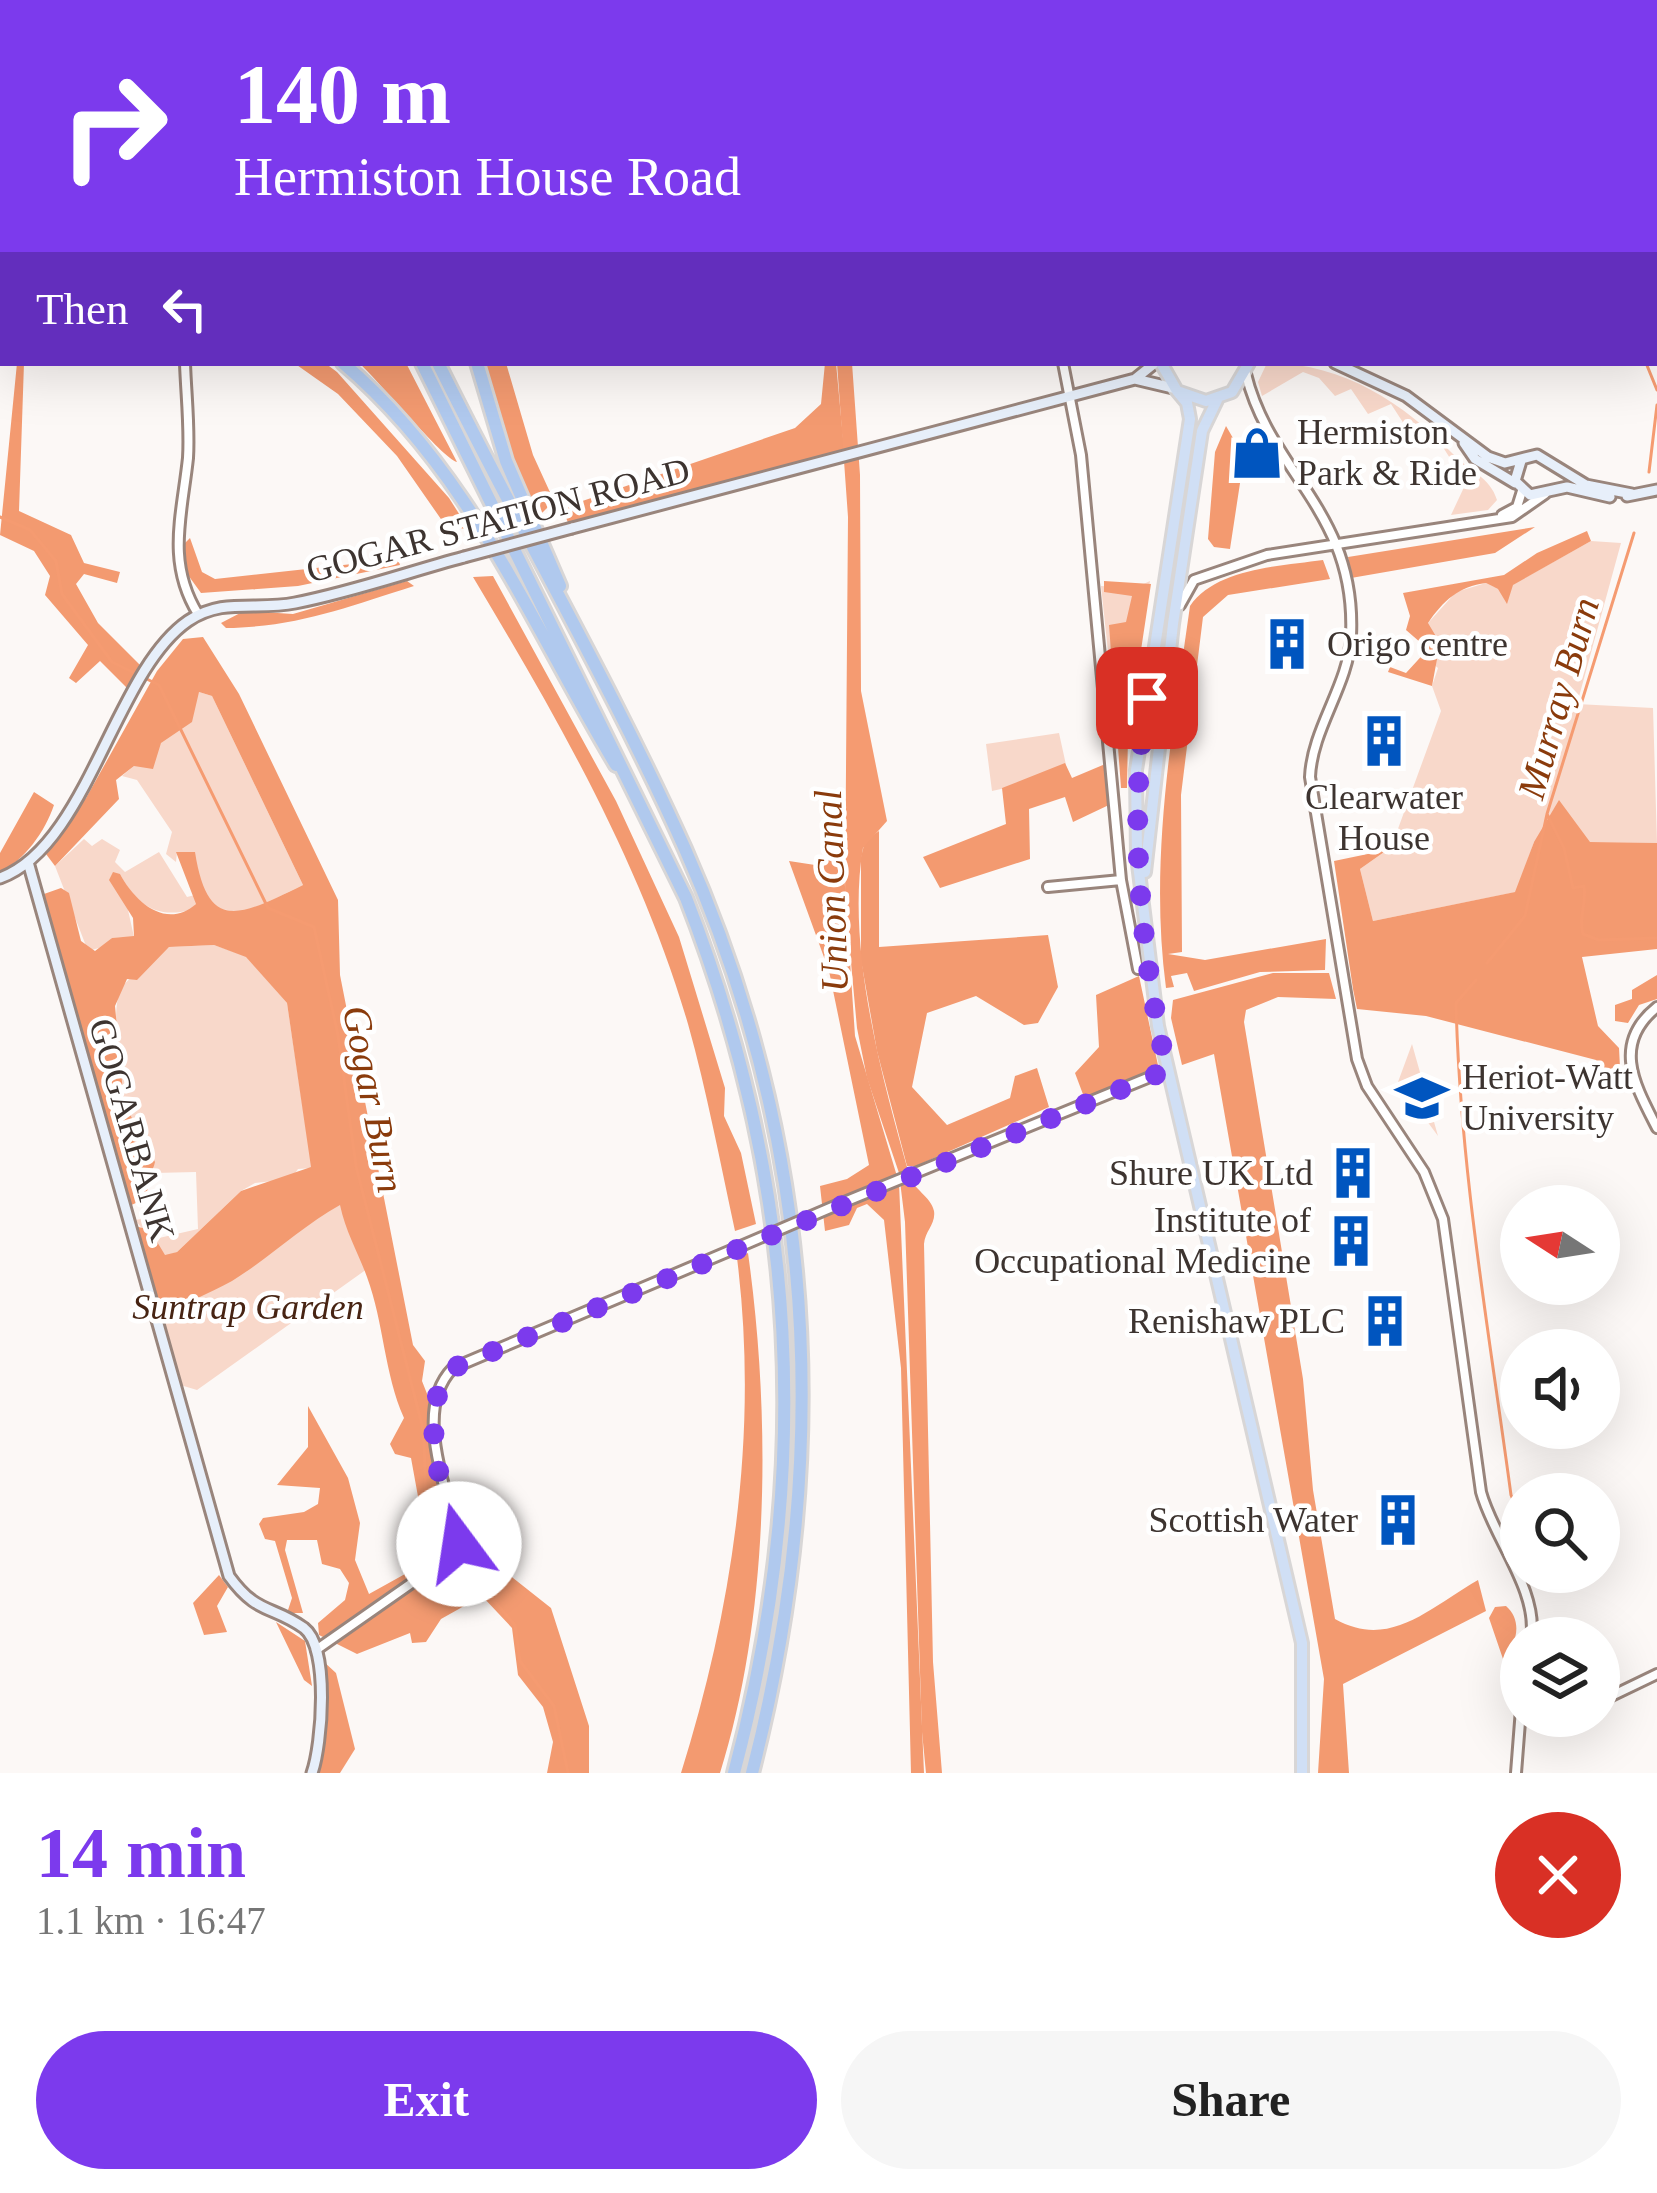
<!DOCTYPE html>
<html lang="en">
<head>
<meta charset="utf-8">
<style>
	body { margin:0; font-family:"Times New Roman",serif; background:#f6f6f6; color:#222; height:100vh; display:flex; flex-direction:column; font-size:45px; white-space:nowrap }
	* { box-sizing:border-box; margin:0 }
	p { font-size:39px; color:#767676 }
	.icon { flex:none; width:66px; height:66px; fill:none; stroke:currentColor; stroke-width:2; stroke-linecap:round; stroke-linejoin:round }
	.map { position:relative; height:1773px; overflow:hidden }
	.drawer { display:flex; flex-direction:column; background:#fff; flex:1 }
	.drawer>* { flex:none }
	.guide { position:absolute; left:0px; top:0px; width:1659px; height:366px; box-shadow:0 12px 48px #0002; background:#7c3aed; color:#fff; overflow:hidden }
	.needle { width:78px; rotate:282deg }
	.tools { position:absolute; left:1500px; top:1185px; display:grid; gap:24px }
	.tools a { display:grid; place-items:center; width:120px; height:120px; border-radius:50%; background:#fff; box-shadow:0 12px 48px #0002; font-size:60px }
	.pin { position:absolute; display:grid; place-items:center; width:102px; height:102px; color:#fff; margin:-51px; border-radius:24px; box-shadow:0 6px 18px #0006 }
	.me { position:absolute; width:132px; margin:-66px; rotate:346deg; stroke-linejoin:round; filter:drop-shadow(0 0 9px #0008) }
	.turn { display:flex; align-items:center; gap:42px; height:252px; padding:0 36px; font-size:54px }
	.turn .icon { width:156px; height:156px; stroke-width:2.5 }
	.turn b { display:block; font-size:84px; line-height:102px }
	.then { display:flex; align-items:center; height:114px; padding:0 36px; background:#0003; gap:24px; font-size:45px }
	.round { display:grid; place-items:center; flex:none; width:126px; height:126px; border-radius:63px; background:#f6f6f6 }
	.headline { display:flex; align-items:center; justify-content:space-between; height:204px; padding:0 36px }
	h1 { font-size:72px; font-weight:800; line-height:90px; color:#7c3aed }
	.button { display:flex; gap:24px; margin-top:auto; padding:24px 36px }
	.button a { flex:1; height:138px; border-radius:72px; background:#7c3aed; color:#fff; font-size:48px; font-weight:800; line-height:138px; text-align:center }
	.button a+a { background:#f6f6f6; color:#222 }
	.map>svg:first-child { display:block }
	.green { fill:#f8d8ca }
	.forest { fill:#f39a70 }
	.water { fill:#f59b71 }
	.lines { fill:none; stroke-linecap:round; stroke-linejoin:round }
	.stream { stroke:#f59b71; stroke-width:3 }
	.street-casing { stroke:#99857c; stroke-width:14 }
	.secondary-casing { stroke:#99857c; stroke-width:15 }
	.primary-casing { stroke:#d8d6d6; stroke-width:16 }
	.highway-casing { stroke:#d8d6d6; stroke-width:18 }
	.street { stroke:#fff; stroke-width:8 }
	.secondary { stroke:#e7effa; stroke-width:9 }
	.primary { stroke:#d0dff5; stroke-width:10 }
	.highway { stroke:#b0c9ee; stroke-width:12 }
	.street-bridge-casing { stroke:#99857c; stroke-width:14; stroke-linecap:butt }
	.secondary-bridge-casing { stroke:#99857c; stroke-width:15; stroke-linecap:butt }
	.street-bridge { stroke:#fff; stroke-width:8 }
	.secondary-bridge { stroke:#e7effa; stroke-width:9 }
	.route { stroke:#7c3aed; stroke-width:21; stroke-dasharray:0 37.8 }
	.labels { text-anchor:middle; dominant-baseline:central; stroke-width:9; stroke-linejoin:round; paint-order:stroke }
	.poi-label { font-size:36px; fill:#3d3430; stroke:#fff; text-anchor:end }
	.street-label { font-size:36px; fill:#3d3430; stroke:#fff }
	.park-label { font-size:36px; font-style:italic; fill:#472413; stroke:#fff }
	.water-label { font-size:39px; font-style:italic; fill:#8a3b0c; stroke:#fff }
</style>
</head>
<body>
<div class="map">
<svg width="1657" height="1773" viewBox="0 0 1657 1773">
	<rect width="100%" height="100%" fill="#fcf8f6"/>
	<path class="green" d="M 1267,363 C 1343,363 1402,402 1453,454 C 1469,471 1490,477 1497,500 L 1488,510 L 1451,515 L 1466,483 L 1437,438 L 1415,441 L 1391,404 L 1368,414 L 1351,389 L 1335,396 L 1319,378 L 1303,372 L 1262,396 L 1258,382 Z
		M 1591,541 L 1621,543 L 1577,704 L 1653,708 L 1657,843 L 1534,842 L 1516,892 L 1373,921 L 1360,869 L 1387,850 L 1395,837 L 1441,711 L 1432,686 L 1438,668 L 1432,663 L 1428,623 L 1456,592 L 1486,583 L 1498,589 L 1512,585 Z
		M 1150,581 L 1138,654 L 1108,651 L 1101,586 L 1135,588 Z
		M 199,692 L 212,696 L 303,885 L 243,914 L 215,907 L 177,852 L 176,862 L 166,854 L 172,832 L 137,780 L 122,776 L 161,743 Z
		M 1059,733 L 1068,774 L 992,791 L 986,744 Z
		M 84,839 L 92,846 L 102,839 L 120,850 L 115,862 L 125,872 L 159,852 L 187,897 L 195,895 L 196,904 L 190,910 C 156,919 136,904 120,874 L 134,937 L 112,938 L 106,946 L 88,951 L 55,866 Z
		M 214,945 L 246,956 L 287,1003 L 312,1168 L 298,1169 L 291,1179 L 255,1183 L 241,1191 L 177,1252 L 165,1256 L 135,1220 L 154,1217 L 159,1238 L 198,1229 L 196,1172 L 154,1173 C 156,1152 138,1133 129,1114 C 119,1093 110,1008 121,988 C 125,981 161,953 169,947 Z
		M 1412,1044 L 1438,1136 L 1398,1082 Z
		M 343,1191 L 367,1269 L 197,1390 L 177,1384 L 160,1321 Z"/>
	<path class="forest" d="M 17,363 L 24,363 L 19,511 L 71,535 L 84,563 L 120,572 L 117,583 L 84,574 L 76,584 L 98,623 L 141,666 L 130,691 L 100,661 L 76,683 L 69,678 L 88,645 L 45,595 L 50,576 L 34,551 L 0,535 Z
		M 294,363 L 325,363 L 337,372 L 449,498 L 470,531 L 443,522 L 397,456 L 338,394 Z
		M 359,363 L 406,363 L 457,462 C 443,459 379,381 359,363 Z
		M 477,363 L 506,363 L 533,455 L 554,501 L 531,524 Z
		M 825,363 L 836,363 L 844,449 L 569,525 L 562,508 L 795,428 L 821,404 Z
		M 1226,426 L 1244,457 L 1230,549 L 1214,547 L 1208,539 L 1215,452 Z
		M 1535,527 L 1495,553 L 1351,578 L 1348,557 Z
		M 1587,531 L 1591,541 L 1513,585 L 1507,604 L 1498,589 L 1486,583 C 1459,586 1443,601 1428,623 L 1440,643 L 1432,686 L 1388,672 L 1390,667 L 1406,673 L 1428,649 L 1406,630 L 1410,616 L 1403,593 L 1504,575 L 1537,553 Z
		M 190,538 L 202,572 L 215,579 L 398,559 L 400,565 L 298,586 L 201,593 L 188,575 L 182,546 Z
		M 1323,560 L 1330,579 L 1228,595 L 1203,617 L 1181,795 L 1182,952 L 1168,954 L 1205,960 L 1326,939 L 1325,970 L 1260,972 L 1194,991 L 1187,973 L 1171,976 L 1174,987 L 1166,988 C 1149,860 1172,734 1190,606 C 1216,568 1281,566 1323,560 Z
		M 493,576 L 616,801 L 679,937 L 725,1088 L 724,1116 L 741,1153 L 756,1224 L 735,1231 C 720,1162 707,1092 688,1024 C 641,863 558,719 473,577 Z
		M 407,581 L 414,586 C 347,607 298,627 226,628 L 221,623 L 244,611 L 293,614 Z
		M 1104,581 L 1151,584 L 1128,736 L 1127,788 L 1121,788 L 1109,625 L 1126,622 L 1132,596 L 1104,592 Z
		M 203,637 L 239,694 L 338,900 L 340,975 L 413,1345 L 425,1361 L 422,1381 L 431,1404 L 430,1441 L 445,1529 L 434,1542 L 423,1524 L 411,1458 L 395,1454 L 390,1444 L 404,1418 C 384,1373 384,1323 367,1277 C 358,1252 346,1233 340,1205 C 301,1227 269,1258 232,1281 C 209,1294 187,1300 166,1318 L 160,1315 L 135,1226 L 150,1230 L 165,1255 L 177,1252 L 241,1191 L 311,1167 L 287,1003 L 246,957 L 214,945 L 169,947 L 137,980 L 127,979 L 115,1006 L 124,1103 L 155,1162 L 145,1199 L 129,1206 L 44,894 L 61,888 L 69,893 L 81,941 L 95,951 L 112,938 L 134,936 L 133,918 L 109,880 L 113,872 L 120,874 C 135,902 166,930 196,904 L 176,852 L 195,852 C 208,935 241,915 303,885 L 212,696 L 199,692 L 192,722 L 161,743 L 153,769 L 134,766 L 116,780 L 119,799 L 55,866 L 43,850 L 86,798 L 157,671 L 183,639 Z
		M 1110,762 L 1111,804 L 1073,822 L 1065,797 L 1029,809 L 1030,859 L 940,888 L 923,857 L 1006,824 L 1002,788 L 1065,763 L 1072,778 Z
		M 34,792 L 54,805 C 45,832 25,859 0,873 L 0,853 Z
		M 1559,800 L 1590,842 L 1657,843 L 1657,949 L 1582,957 L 1598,1026 L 1619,1048 L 1621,1087 L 1613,1088 L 1596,1060 L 1426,1016 L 1357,1009 L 1353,989 L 1334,861 L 1387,850 L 1360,869 L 1373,921 L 1515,892 L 1534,842 Z
		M 841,827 L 855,1036 L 899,1183 L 924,1773 L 911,1773 L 901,1368 L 884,1220 L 867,1204 L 857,1208 L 849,1225 L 825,1231 L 820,1186 L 847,1179 L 869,1165 L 829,971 L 789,861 L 815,865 L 826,857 Z
		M 879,831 L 879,947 L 1048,935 L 1058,987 L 1038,1023 L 1024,1025 L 976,996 L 927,1013 L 912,1087 L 947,1125 L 1010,1098 L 1015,1076 L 1037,1068 L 1049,1107 L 916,1166 L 907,1166 L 877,1051 L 861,960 L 861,857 L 865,841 Z
		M 1273,973 L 1329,973 L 1336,999 L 1278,997 L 1246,1010 L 1244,1022 L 1303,1379 L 1313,1490 L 1335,1619 C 1390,1650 1429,1608 1478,1580 L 1486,1611 L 1343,1684 L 1349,1773 L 1318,1773 L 1324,1679 L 1214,1054 L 1182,1065 L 1171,1018 L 1173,1000 Z
		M 1657,975 L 1657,999 L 1639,1005 L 1628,1023 L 1615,1021 L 1615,1005 L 1632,999 L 1632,990 Z
		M 1139,976 L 1159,1070 L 1084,1097 L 1075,1073 L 1099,1047 L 1096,995 Z
		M 748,1253 C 771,1417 770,1614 720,1773 L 681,1773 C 733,1607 759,1432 737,1258 Z
		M 308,1406 L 348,1478 L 360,1523 L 355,1560 L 369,1594 L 432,1559 L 451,1569 L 475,1548 L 551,1608 L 589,1726 L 589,1773 L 547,1773 L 553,1742 L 543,1707 L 518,1675 L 512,1628 L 482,1596 L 441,1619 L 426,1642 L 412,1643 L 410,1633 L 357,1654 L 319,1635 L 318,1623 L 345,1600 L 349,1583 L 340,1569 L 322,1564 L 317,1540 L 287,1540 L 285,1550 L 303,1613 L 287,1613 L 292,1598 L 275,1541 L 265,1539 L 259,1524 L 263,1518 L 304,1512 L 318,1504 L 320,1488 L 277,1485 L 308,1447 Z
		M 219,1575 L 228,1587 L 217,1606 L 227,1632 L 204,1635 L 193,1603 Z
		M 276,1622 L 305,1641 L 312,1686 L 304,1680 Z
		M 323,1661 L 336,1673 L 355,1749 L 340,1773 L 317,1773 L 327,1725 Z"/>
	<path class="water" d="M 837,363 L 852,363 L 860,475 L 861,691 L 887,821 L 863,848 C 846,947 882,1078 909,1174 C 913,1190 931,1196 934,1211 C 936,1224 925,1231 924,1244 L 933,1662 L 942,1773 L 926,1773 L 922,1732 L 905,1222 L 899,1173 L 867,1078 L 857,1028 L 845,896 L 848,517 Z
		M 1506,1606 C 1523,1621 1517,1644 1503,1659 L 1489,1618 L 1495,1607 Z"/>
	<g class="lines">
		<path class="stream" d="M 1516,0 L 1517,3
			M 1646,363 L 1657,390
			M 1649,472 L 1657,405
			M 0,517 L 30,530 L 56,561 L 62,594 L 112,662 L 159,685 L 268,908 L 314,927 L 338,1035 L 356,1166 L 422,1425 C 430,1474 414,1510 450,1551
			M 1634,533 L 1547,814 L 1564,848 L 1573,888 L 1584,886 C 1587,904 1578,916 1583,934 L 1599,940 L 1657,938
			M 1487,963 L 1525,916 L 1547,814
			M 1476,980 L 1456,1003 C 1460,1169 1489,1331 1511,1495 L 1521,1519
			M 456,1558 L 515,1625 L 520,1661 L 554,1706 L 568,1773"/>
		<g class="street-casing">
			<path id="street" d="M 44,3 L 47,0
				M 959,3 L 960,0
				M 0,58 L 3,54
				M 185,363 C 186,394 190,427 188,458 C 182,515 166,562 198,614
				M 1063,363 L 1081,455 L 1121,880 L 1138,969
				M 1246,374 C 1270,473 1357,512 1351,636 C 1349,685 1312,728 1310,777 L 1357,1059 L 1367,1086 L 1424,1172 L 1443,1219 L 1481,1492 C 1493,1537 1539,1591 1531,1638
				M 1502,515 L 1517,507 L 1522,491
				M 1180,605 L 1194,580 L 1267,555 L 1512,517 L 1545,494
				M 1048,887 L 1121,880
				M 1657,1007 C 1611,1044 1635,1085 1657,1128
				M 837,1205 L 1167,1070
				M 316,1650 L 459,1550 C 453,1498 409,1413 453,1368 L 741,1246
				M 1521,1691 L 1521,1697
				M 1599,1702 L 1657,1674
				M 1516,1773 L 1521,1709"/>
		</g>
		<g class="secondary-casing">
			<path id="secondary" d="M 1335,363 L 1406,396 L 1488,457 L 1505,463 L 1537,455 L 1586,485 L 1632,494
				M 1135,379 L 1173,388
				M 1464,443 L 1475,459 L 1515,483
				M 1521,461 L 1515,481 L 1530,495 L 1567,487 L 1610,497
				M 1627,496 L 1657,490
				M 572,528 L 1135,379 L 1155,363
				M 28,862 L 229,1576 C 257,1615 272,1605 304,1628 C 330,1648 322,1745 312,1773
				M 0,878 C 88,846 114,672 188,621 C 223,597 257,611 295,603 C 352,592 408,572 464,557"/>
		</g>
		<g class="primary-casing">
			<path id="primary" d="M 81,3 L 85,0
				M 358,3 L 364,0
				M 528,3 L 531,0
				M 1225,3 L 1226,0
				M 1235,3 L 1235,0
				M 0,86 L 3,83
				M 0,144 L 3,142
				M 0,165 L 3,163
				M 0,182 L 3,180
				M 0,203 L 3,202
				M 0,243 L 3,242
				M 1161,363 L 1177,391 L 1206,401 L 1232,392 L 1249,363
				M 1177,391 L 1187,403 L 1190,419 L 1136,770 L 1137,856 L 1158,1026 L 1302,1643 L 1302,1773
				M 1145,872 L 1173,624 L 1202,431 L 1217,400"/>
		</g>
		<g class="highway-casing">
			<path id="highway" d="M 333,0 L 335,3
				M 189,3 L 191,0
				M 430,3 L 434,0
				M 556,3 L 558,0
				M 0,258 L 3,258
				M 343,363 C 472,473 531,624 616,765
				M 422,363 L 686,898 C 799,1187 814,1473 734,1773
				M 438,363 C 518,526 611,684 685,849 C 818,1149 833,1458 752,1773
				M 477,363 L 506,461 L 560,586"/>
		</g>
		<use href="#street" class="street"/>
		<use href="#secondary" class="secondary"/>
		<use href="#primary" class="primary"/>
		<use href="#highway" class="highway"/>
		<g class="street-bridge-casing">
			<path id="street-bridge" d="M 741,1246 L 837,1205"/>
		</g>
		<g class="secondary-bridge-casing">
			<path id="secondary-bridge" d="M 464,557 L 572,528"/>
		</g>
		<use href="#street-bridge" class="street-bridge"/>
		<use href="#secondary-bridge" class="secondary-bridge"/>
	</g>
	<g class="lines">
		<path class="route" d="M 459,1544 C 444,1499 414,1407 453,1368 L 1167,1070 C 1140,948 1128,822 1147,698"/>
	</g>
	<defs>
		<g id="shop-bare" transform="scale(4.14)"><path d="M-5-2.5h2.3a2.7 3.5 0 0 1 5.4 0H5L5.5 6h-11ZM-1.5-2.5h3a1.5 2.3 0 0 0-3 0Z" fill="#0055bf" stroke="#fff" stroke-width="2.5" paint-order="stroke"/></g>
		<g id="building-bare" transform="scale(4.14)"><path d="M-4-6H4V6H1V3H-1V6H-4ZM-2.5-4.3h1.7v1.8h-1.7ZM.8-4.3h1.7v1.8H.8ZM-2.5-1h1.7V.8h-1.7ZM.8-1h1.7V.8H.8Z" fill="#0055bf" stroke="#fff" stroke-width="2.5" paint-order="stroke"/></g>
		<g id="university-bare" transform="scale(4.14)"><path d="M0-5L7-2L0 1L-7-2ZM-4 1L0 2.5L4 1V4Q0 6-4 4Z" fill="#0055bf" stroke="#fff" stroke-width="2.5" paint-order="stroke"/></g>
	</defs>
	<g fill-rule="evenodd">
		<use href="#shop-bare" x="1257" y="453"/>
		<use href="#building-bare" x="1287" y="644"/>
		<use href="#building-bare" x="1384" y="741"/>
		<use href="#university-bare" x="1422" y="1098"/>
		<use href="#building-bare" x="1353" y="1173"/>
		<use href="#building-bare" x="1351" y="1241"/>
		<use href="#building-bare" x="1385" y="1321"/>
		<use href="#building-bare" x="1398" y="1520"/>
	</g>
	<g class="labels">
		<g class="poi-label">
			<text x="1297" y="432" text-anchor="start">Hermiston<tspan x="1297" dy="41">Park &amp; Ride</tspan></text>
			<text x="1327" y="644" text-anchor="start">Origo centre</text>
			<text x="1384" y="797" text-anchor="middle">Clearwater<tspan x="1384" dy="41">House</tspan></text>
			<text x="1462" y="1077" text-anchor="start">Heriot-Watt<tspan x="1462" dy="41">University</tspan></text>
			<text x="1313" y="1173">Shure UK Ltd</text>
			<text x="1311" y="1220">Institute of<tspan x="1311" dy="41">Occupational Medicine</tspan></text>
			<text x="1345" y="1321">Renishaw PLC</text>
			<text x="1358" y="1520">Scottish Water</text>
		</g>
		<g class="street-label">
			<text transform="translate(498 520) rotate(-15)">GOGAR STATION ROAD</text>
			<text transform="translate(132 1130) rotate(74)">GOGARBANK</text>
		</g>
		<g class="park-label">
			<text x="248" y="1307">Suntrap Garden</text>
		</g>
		<g class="water-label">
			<text transform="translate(1558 698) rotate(-74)">Murray Burn</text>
			<text transform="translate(831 891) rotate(-92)">Union Canal</text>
			<text transform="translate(374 1099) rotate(79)">Gogar Burn</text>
		</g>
	</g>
</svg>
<div class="tools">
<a><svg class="needle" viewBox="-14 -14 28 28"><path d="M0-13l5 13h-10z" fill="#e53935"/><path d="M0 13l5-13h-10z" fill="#767676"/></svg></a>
<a><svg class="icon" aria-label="sound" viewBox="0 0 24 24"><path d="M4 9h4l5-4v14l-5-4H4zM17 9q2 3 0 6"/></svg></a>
<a><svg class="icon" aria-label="search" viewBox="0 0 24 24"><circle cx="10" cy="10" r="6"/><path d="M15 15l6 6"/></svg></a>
<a><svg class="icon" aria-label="layers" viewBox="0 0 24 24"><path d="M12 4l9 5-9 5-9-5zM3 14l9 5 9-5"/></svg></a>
</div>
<div class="pin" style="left:1147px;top:698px;background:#d93025"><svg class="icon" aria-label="arrive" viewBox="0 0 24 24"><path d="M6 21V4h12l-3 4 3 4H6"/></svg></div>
<svg class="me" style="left:459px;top:1544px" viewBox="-20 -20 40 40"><circle r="19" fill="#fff"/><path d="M0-13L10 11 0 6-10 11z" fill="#7c3aed"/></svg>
<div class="guide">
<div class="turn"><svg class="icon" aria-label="right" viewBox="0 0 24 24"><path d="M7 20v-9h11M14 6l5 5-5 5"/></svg><div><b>140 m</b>Hermiston House Road</div></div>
<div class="then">Then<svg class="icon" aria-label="left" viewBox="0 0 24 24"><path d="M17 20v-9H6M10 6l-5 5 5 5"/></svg></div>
</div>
</div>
<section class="drawer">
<div class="headline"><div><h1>14 min</h1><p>1.1 km · 16:47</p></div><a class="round" style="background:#d93025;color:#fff"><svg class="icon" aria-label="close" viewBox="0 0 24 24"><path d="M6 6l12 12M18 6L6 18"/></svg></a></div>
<div class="button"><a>Exit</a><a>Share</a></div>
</section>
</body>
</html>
